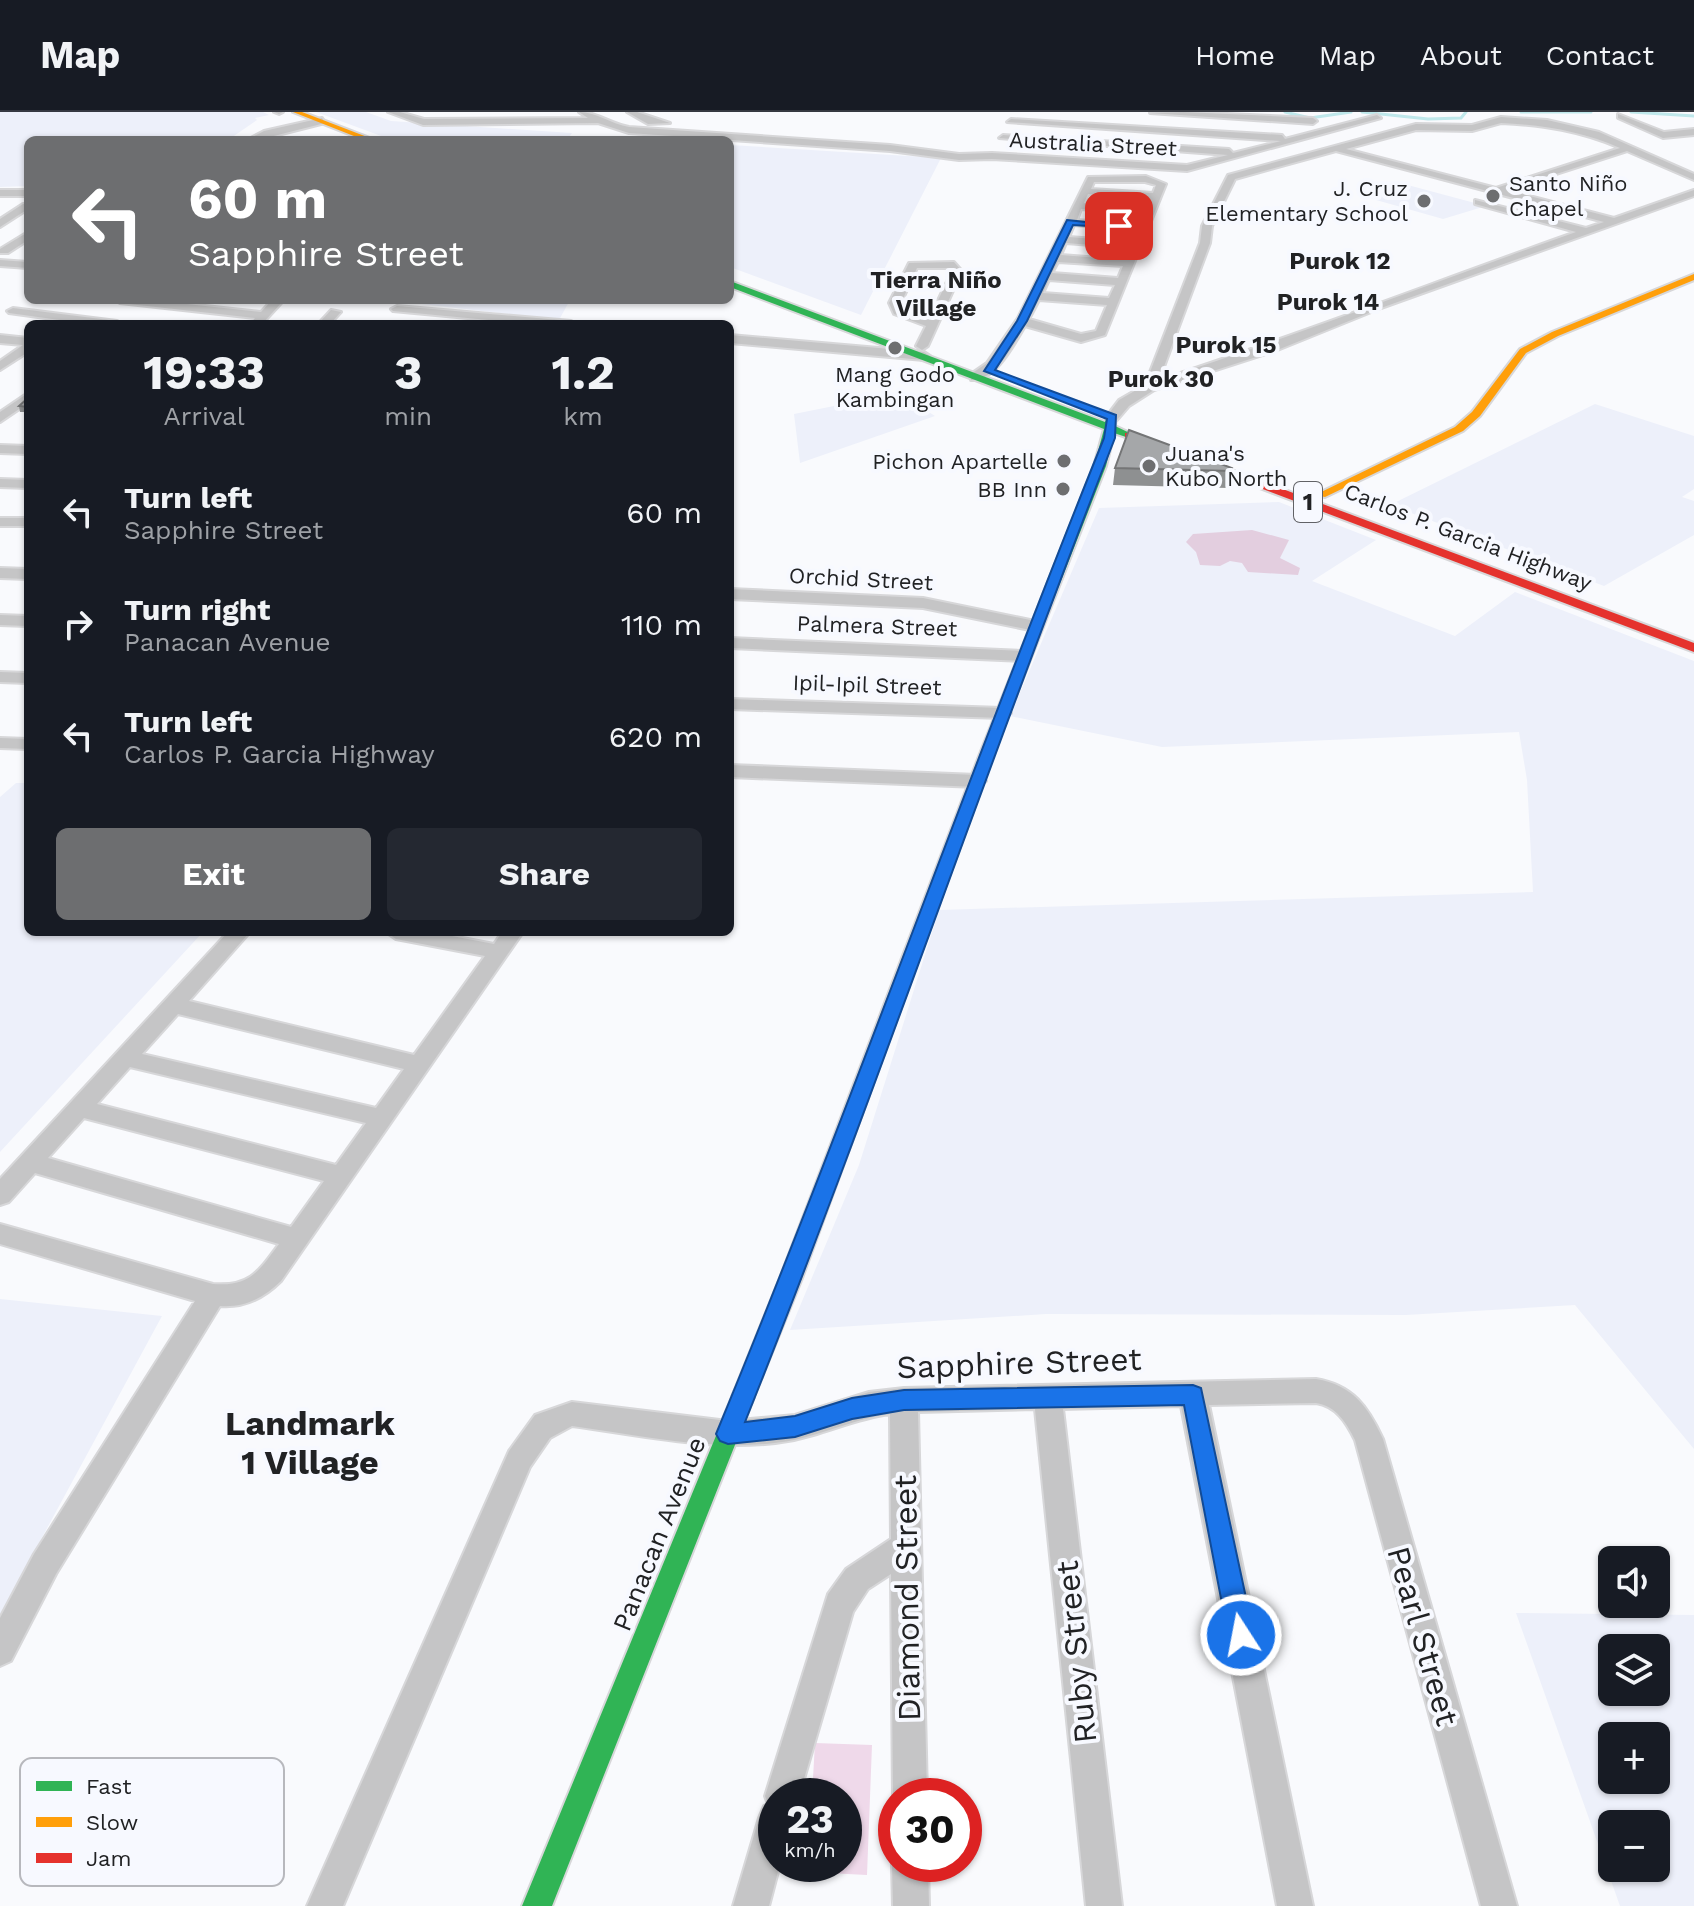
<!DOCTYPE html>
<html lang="en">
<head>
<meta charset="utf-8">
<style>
	body { margin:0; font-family:"Work Sans",sans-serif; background:#242831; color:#f1f3f6; height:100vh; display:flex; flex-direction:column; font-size:30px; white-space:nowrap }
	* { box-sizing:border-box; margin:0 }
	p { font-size:26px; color:#9ea1a6 }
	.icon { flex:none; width:44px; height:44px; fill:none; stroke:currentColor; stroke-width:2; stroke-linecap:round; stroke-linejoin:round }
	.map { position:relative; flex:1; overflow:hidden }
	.panel { position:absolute; left:24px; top:208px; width:710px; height:616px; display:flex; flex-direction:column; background:#171b24; border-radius:12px; box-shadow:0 2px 6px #0004 }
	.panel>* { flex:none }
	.hud { position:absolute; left:24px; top:24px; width:710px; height:168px; border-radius:12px; box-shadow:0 2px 6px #0004; background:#6d6e70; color:#fff; overflow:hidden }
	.controls { position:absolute; left:1598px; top:1434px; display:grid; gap:16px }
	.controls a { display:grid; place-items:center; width:72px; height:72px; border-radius:12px; background:#171b24; box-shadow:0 2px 6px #0004; font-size:40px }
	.speed { position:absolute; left:758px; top:1666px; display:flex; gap:16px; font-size:40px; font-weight:700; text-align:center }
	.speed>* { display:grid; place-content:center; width:104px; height:104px; border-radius:50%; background:#171b24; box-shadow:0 2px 6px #0004; line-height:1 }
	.speed small { font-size:20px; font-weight:400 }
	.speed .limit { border:12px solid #d22; background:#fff; color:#111 }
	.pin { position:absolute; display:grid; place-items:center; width:68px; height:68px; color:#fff; margin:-34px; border-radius:16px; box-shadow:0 4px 12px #0006 }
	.me { position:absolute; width:88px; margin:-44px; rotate:349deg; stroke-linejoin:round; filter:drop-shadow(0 0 6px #0008) }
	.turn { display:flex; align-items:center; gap:28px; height:168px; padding:0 32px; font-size:36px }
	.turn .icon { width:104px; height:104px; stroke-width:2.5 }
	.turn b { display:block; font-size:56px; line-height:68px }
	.eta { display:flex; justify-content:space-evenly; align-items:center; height:136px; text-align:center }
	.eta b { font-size:48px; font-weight:700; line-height:56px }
	.primary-button { display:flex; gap:16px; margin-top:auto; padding:16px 32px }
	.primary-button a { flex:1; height:92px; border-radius:12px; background:#6d6e70; color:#fff; font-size:32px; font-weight:700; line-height:92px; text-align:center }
	.primary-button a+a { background:#242831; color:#f1f3f6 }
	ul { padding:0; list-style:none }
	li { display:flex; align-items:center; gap:24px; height:112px; padding:0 32px }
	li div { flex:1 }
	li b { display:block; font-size:30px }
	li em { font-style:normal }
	header { display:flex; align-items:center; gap:48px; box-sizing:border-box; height:112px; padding:0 40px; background:#171b24; border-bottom:2px solid #363941 }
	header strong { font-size:38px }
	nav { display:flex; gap:44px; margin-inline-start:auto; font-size:28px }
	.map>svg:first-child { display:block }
	.built { fill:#edf0fa; fill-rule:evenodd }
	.green { fill:#efd9ea }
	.forest { fill:#e3cedf }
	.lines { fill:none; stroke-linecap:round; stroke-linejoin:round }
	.stream { stroke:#bfe8eb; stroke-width:3 }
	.street-casing { stroke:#d7d7d9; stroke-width:4 }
	.fast-casing { stroke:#d7d7d9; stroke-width:4 }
	.slow-casing { stroke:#d7d7d9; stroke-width:4 }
	.jam-casing { stroke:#d7d7d9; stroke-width:4 }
	.street { fill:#c5c5c6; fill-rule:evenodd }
	.fast { fill:#30b455; fill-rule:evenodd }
	.slow { fill:#ff9f0a; fill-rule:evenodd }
	.jam { fill:#e5322d; fill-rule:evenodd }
	.wall { fill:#8e9091 }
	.building { fill:#a5a7a9; stroke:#747576; stroke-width:2 }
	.route { fill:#1a73e8; stroke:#114b97; stroke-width:2 }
	.poi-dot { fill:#6d6e70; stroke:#f7f9ff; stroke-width:3 }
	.labels { text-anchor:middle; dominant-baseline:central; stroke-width:8; stroke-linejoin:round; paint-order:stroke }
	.far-street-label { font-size:22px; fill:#212224; stroke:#f7f9ff }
	.far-poi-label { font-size:22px; fill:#212224; stroke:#f7f9ff; text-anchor:end }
	.far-neighbourhood-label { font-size:24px; font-weight:bold; fill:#212224; stroke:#f7f9ff }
	.shield { fill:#f7f9ff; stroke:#616266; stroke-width:2 }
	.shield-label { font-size:24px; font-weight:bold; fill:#212224 }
	.street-label { font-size:26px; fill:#212224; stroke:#f7f9ff }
	.near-street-label { font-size:32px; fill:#212224; stroke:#f7f9ff }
	.near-neighbourhood-label { font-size:34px; font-weight:bold; fill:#212224; stroke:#f7f9ff }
	.key { fill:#f7f9ff; stroke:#b7b8bd; stroke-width:2 }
	.key-label { font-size:22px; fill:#212224 }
</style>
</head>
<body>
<header>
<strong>Map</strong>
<nav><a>Home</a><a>Map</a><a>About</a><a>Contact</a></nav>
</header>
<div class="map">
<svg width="1694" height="1794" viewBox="0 0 1694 1794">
	<rect width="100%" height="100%" fill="#f9fafd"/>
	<path class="built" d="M 0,0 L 263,0 L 269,3 L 255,6 L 257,8 L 228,28 L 28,28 L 28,74 L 0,75 Z
		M 316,0 L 366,0 L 391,9 L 572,21 L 567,28 L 392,28 Z
		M 730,33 L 941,46 L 861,203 L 730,155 Z
		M 1404,72 L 1486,94 L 1443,107 L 1362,84 Z
		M 387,188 L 570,188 L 559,208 Z
		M 899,281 L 935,304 L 800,351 L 794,302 Z
		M 1595,292 L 1694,324 L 1694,377 L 1682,385 L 1694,389 L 1694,423 L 1604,474 L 1390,393 Z
		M 1279,390 L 1376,428 L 1312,469 L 1455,524 L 1515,480 L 1694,549 L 1694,1337 L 1575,1193 L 1406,1203 L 1046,1202 L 790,1218 L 859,1053 L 939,798 L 1533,780 L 1527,668 L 1519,620 L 1162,635 L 1010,604 L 1099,396 Z
		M 16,671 L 28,671 L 28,820 L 203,820 L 0,1040 L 0,685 Z
		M 0,1187 L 162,1204 L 0,1503 Z
		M 1516,1501 L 1694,1503 L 1694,1794 L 1620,1794 ZM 1612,1536 L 1656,1536 L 1656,1580 L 1612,1580 ZM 1612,1624 L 1656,1624 L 1656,1668 L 1612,1668 ZM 1612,1712 L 1656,1712 L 1656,1756 L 1612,1756 Z"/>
	<path class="green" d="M 815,1631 L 872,1633 L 867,1763 L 807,1760 L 808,1752 L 844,1752 L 844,1684 L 812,1684 Z"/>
	<path class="forest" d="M 1252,418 L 1289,428 L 1280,446 L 1300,456 L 1298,463 L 1248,460 L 1242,451 L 1230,449 L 1220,454 L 1200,453 L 1196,440 L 1186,430 L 1193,422 Z"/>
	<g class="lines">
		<path class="stream" d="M 1285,0 L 1310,6 L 1351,0
			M 1362,0 L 1428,7 L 1461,6 L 1466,0
			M 1521,0 L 1591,0
			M 1631,0 L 1694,4"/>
		<g class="street-casing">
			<path id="street" d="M 274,0 L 283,0 L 279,2 Z
				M 388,0 L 400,0 L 424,7 L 588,6 L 579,0 C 597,0 611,12 629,15 L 890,33 L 959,42 L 992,41 L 1187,53 L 1228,43 L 999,26 L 1003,23 L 1229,37 L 1233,41 L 1281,29 L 1007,10 L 1011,7 L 1282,23 L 1285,27 L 1377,3 L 1381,6 L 1187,59 L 992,47 L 959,48 L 890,39 L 629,21 L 598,11 L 423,13 Z
				M 627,0 L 637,0 L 670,11 L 648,12 Z
				M 1184,0 L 1313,6 L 1317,9 L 1313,12 L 1150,1 Z
				M 1618,2 L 1664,20 L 1694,17 L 1694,23 L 1663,26 L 1618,6 Z
				M 1501,5 L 1547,8 L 1599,20 L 1694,62 L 1694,68 L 1627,39 L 1507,78 L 1614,106 L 1694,78 L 1694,84 L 1381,196 L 1275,239 L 1154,278 L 1129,294 L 1117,308 L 1107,308 L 1106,305 L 1119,288 L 1145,273 L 1200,131 L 1202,114 L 1228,63 L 1416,12 L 1472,13 ZM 1501,11 C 1543,13 1581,19 1620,36 L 1496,76 L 1346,37 L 1416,18 L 1472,19 ZM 1336,39 L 1604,110 L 1586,116 L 1475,88 L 1475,92 L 1576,120 C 1437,169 1299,223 1159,268 L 1210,131 L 1212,114 L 1235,67 Z
				M 322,6 L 325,11 L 258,28 L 247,28 L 264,19 Z
				M 1146,64 L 1166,72 L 1105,223 L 1081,230 L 1025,214 C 1014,232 995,270 971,268 L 971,262 L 987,251 L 1018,206 L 1088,65 ZM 1094,70 L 1145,70 L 1156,73 L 1153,81 L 1091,77 ZM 1088,82 L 1150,86 L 1147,96 L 1084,91 ZM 1081,97 L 1144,102 L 1140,113 L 1077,108 ZM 1074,113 L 1137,119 L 1133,130 L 1069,125 ZM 1066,131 L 1130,136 L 1125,148 L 1061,143 ZM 1058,150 L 1123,154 L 1118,166 L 1052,161 ZM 1049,168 L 1115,173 L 1109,186 L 1043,181 ZM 1039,188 L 1107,193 L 1096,219 L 1081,222 L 1029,207 Z
				M 0,78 L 28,78 L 28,84 L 0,84 Z
				M 23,92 L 28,92 L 28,97 L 0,115 L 0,107 Z
				M 28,120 L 28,128 L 8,141 L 0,141 L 0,137 Z
				M 0,148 L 28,150 L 28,156 L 0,154 Z
				M 909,151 L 954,150 L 962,159 L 928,234 L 922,238 L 916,234 L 926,214 L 894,202 L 889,191 ZM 917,156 L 950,156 L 952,159 L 929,207 L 903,198 L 901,191 Z
				M 114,188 L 150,188 L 261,200 L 272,188 L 284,188 L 262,212 L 250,212 L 255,206 L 120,191 Z
				M 397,194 L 571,209 L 577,212 L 531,212 L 393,199 L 391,197 Z
				M 13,196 L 117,209 L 123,212 L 89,212 L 9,201 L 7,199 Z
				M 331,198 L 341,200 L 330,212 L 318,212 Z
				M 0,223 L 28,226 L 28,240 L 0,258 L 0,249 L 23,233 L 0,231 Z
				M 730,223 L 924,240 L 930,244 L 924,248 L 730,231 Z
				M 28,281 L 28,291 L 0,310 L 0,300 Z
				M 0,333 L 28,334 L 28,342 L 0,341 Z
				M 0,367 L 28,368 L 28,376 L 0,375 Z
				M 0,406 L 28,406 L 28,414 L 0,414 Z
				M 0,456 L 28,457 L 28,467 L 0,466 Z
				M 730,477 L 923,486 L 1035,509 L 1043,514 L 1035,519 L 923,496 L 730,487 Z
				M 0,503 L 28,504 L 28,514 L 0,513 Z
				M 730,526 L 1023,539 L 1031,544 L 1023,549 L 730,536 Z
				M 0,560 L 28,561 L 28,571 L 0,570 Z
				M 730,587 L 1002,596 L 1011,601 L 1002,606 L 730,597 Z
				M 0,626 L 28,627 L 28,637 L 0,636 Z
				M 730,653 L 977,663 L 986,669 L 977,675 L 730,665 Z
				M 228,820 L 250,820 L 189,889 L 414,943 L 485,844 L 396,827 L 386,820 L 431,820 L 494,832 L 502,820 L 523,820 L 281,1169 C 264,1186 244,1196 220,1194 L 56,1462 L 11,1549 L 0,1554 L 0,1506 L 34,1442 L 195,1189 L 0,1132 L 0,1112 L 213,1172 C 250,1175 259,1159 279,1132 L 35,1061 L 9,1090 L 0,1093 L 0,1067 ZM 178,902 L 404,957 L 376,996 L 142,942 ZM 130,955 L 366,1011 L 336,1053 L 97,992 ZM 84,1006 L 324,1069 L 291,1115 L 48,1046 Z
				M 1316,1267 C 1353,1273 1368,1295 1383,1327 L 1517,1794 L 1481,1794 L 1355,1328 C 1346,1310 1336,1294 1316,1291 L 1209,1293 L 1313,1794 L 1277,1794 L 1181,1294 L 1063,1297 L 1122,1794 L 1086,1794 L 1035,1297 L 918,1300 L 927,1684 L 896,1684 L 896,1691 L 893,1684 L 891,1462 L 868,1477 L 853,1500 L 799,1684 L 776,1684 L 776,1752 L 780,1752 L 769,1794 L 733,1794 L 759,1706 L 764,1694 L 768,1692 L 765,1684 L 828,1482 L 846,1457 L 891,1427 L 890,1302 C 857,1306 827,1321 794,1328 C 721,1342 645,1324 572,1314 L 550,1326 L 530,1355 L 343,1794 L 307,1794 L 509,1339 L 535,1303 L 572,1290 L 728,1309 L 795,1303 L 869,1280 L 904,1276 Z
				M 896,1744 L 896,1752 L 928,1752 L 929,1794 L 893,1794 L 892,1752 Z"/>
		</g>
		<g class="fast-casing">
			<path id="fast" d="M 730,169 L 1105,310 L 1108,303 L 1116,303 L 1115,314 L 1134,323 L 1129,326 L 1114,321 L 1106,354 L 990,650 L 980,650 L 978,647 L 1094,354 L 1104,317 L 730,175 Z
				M 743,1275 L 751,1278 L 754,1285 L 552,1794 L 522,1794 L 732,1285 L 735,1278 Z"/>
		</g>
		<g class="slow-casing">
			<path id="slow" d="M 293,0 L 302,0 L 375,28 L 364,28 Z
				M 1694,162 L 1694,168 L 1558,224 L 1526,241 L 1480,304 L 1463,319 L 1325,385 L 1315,383 L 1455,315 L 1472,300 L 1520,237 L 1552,220 Z
				M 985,643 L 992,647 L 802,1166 L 751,1292 L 743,1295 L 735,1292 L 732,1285 L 780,1166 L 978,647 Z"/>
		</g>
		<g class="jam-casing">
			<path id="jam" d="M 1125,321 L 1133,321 L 1694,531 L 1694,540 L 1125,325 Z"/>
		</g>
		<use href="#street" class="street"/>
		<use href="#fast" class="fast"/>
		<use href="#slow" class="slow"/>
		<use href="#jam" class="jam"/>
	</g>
	<path class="wall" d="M 28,286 L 28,300 L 20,300 L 19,294 Z
		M 1115,356 L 1232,356 L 1228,376 L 1113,373 Z"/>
	<path class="building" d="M 28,286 L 28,295 L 19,294 Z
		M 1129,318 L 1232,356 L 1231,359 L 1115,356 Z"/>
	<path class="route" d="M 1067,108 L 1123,114 L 1119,116 L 1073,113 L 1027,209 L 995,258 L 1116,303 L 1115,326 C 987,652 875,985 745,1310 L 795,1304 L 852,1286 L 904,1278 L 1193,1273 L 1201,1276 L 1254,1523 L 1250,1532 L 1241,1536 L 1232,1532 L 1228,1523 L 1184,1293 L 904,1298 L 852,1307 L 795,1325 L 728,1332 L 720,1329 L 716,1322 C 852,993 970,657 1104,326 L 1107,307 L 984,259 L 1017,209 Z"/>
	<g class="poi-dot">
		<circle cx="1493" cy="84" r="8"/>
		<circle cx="1424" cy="89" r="8"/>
		<circle cx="895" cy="236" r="8"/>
		<circle cx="1064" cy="349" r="8"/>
		<circle cx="1149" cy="354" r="8"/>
		<circle cx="1063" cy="377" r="8"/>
	</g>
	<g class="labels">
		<g class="far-street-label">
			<text transform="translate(1093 32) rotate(3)">Australia Street</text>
			<text transform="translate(1468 425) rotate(21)">Carlos P. Garcia Highway</text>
			<text transform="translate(861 467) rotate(3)">Orchid Street</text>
			<text transform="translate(877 514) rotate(2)">Palmera Street</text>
			<text transform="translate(867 573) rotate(2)">Ipil-Ipil Street</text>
		</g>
		<g class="far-poi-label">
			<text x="1509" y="71" text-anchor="start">Santo Niño<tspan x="1509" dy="25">Chapel</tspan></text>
			<text x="1408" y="76">J. Cruz<tspan x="1408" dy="25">Elementary School</tspan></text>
			<text x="895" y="262" text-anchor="middle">Mang Godo<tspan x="895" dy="25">Kambingan</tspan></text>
			<text x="1165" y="341" text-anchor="start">Juana's<tspan x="1165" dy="25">Kubo North</tspan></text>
			<text x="1048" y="349">Pichon Apartelle</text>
			<text x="1047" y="377">BB Inn</text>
		</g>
		<g class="far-neighbourhood-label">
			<text x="1340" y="149">Purok 12</text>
			<text x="936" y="168">Tierra Niño<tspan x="936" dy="28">Village</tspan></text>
			<text x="1328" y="190">Purok 14</text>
			<text x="1226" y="233">Purok 15</text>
			<text x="1161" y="267">Purok 30</text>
		</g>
		<rect class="shield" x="1294" y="370" width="28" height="40" rx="6"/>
		<g class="shield-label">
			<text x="1308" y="390">1</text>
		</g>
		<g class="street-label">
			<text transform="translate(659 1422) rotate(-68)">Panacan Avenue</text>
		</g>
		<g class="near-street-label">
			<text transform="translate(1019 1251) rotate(-2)">Sapphire Street</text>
			<text transform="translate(907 1486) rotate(-91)">Diamond Street</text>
			<text transform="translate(1423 1524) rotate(74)">Pearl Street</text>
			<text transform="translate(1076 1540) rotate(-96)">Ruby Street</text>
		</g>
		<g class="near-neighbourhood-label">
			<text x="310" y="1311">Landmark<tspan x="310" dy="39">1 Village</tspan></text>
		</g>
	</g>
	<rect x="20" y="1646" width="264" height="128" rx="12" class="key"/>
	<rect x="36" y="1669" width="36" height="10" fill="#30b455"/>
	<rect x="36" y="1705" width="36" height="10" fill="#ff9f0a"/>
	<rect x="36" y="1741" width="36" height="10" fill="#e5322d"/>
	<g class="key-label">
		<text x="86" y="1682">Fast</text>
		<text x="86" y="1718">Slow</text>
		<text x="86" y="1754">Jam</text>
	</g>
</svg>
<div class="controls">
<a><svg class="icon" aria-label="sound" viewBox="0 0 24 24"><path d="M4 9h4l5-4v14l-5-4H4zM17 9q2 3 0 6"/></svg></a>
<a><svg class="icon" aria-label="layers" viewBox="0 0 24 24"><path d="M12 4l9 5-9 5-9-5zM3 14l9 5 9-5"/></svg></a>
<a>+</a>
<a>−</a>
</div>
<div class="speed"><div>23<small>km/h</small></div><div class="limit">30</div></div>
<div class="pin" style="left:1119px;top:114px;background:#d93025"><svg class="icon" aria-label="arrive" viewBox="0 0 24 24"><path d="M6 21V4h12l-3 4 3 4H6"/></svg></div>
<svg class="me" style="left:1241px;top:1523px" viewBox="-20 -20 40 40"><circle r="17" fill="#1a73e8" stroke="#fff" stroke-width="3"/><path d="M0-11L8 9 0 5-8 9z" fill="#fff"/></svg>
<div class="hud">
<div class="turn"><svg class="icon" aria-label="left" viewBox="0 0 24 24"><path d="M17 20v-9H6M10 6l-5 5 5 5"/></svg><div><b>60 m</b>Sapphire Street</div></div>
</div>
<section class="panel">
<div class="eta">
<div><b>19:33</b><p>Arrival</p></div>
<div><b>3</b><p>min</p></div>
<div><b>1.2</b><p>km</p></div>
</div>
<ul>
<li><svg class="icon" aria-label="left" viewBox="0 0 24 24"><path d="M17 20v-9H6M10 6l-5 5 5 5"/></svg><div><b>Turn left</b><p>Sapphire Street</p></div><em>60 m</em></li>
<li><svg class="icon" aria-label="right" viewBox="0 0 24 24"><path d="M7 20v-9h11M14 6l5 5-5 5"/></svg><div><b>Turn right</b><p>Panacan Avenue</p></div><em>110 m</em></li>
<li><svg class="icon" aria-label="left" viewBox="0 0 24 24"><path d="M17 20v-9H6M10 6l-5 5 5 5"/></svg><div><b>Turn left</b><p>Carlos P. Garcia Highway</p></div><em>620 m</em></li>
</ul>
<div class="primary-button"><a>Exit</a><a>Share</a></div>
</section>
</div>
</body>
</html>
